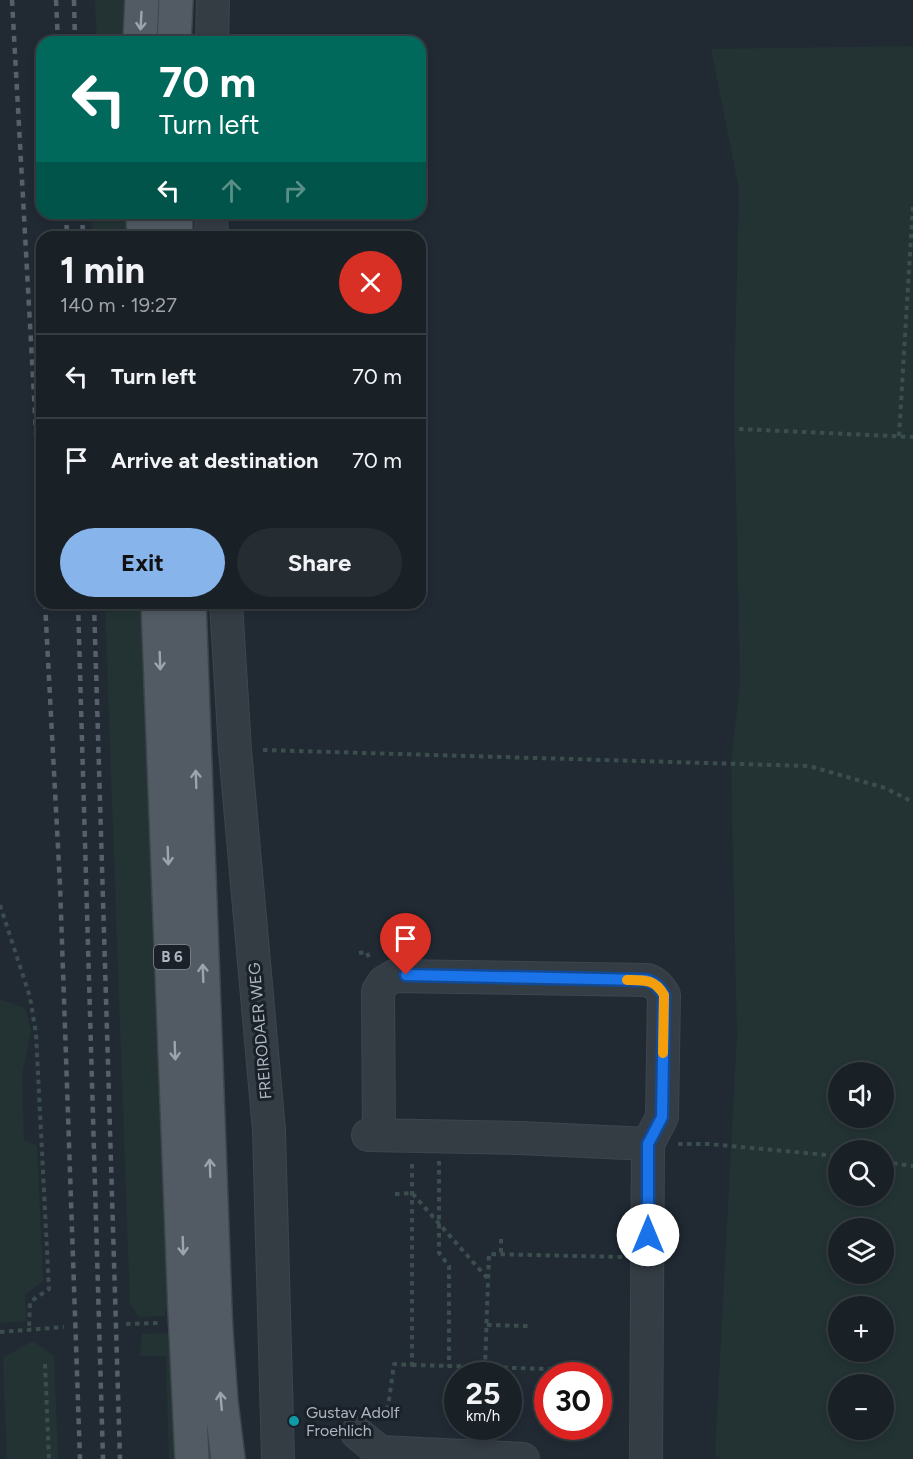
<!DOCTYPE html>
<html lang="en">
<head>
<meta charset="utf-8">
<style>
	body { margin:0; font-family:Figtree,sans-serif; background:#262d32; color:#f1f3f6; height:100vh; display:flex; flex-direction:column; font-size:22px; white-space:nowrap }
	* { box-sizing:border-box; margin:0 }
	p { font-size:20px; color:#9fa3a7 }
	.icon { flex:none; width:33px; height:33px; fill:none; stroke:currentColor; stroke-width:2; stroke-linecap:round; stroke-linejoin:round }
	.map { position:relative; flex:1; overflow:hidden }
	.drawer { position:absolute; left:36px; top:231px; width:390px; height:378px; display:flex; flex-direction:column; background:#192026; border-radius:18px; box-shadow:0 3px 9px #0003,0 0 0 2px #373e43 }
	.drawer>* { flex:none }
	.top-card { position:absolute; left:36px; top:36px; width:390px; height:183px; border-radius:18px; box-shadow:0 3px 9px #0003,0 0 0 2px #373e43; background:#00695c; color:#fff; overflow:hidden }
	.buttons { position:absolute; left:828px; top:1062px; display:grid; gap:12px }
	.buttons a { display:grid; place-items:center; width:66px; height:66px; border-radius:50%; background:#192026; box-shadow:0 3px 9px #0003,0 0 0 2px #373e43; font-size:30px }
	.speed { position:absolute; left:444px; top:1362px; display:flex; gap:12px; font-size:30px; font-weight:700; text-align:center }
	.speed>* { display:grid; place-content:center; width:78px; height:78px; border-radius:50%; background:#192026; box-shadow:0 3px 9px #0003,0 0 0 2px #373e43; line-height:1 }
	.speed small { font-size:15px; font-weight:400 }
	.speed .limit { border:9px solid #d22; background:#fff; color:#111 }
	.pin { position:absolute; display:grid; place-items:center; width:51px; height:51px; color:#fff; margin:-62px -26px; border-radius:50% 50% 50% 0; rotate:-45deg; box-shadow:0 0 6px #0007 }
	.pin .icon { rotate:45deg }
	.me { position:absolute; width:66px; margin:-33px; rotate:0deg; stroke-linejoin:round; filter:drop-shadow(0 0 4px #0008) }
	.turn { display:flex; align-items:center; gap:21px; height:126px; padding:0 24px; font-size:27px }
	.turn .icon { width:78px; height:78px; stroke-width:2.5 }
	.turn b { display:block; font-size:42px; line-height:51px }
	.lanes { display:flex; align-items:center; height:57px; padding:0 24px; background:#0003; justify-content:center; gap:30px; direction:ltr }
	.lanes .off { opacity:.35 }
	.round { display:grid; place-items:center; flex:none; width:63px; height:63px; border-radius:32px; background:#262d32 }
	.head { display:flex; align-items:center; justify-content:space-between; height:102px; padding:0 24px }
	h1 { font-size:36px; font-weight:700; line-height:45px }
	.cta { display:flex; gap:12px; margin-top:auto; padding:12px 24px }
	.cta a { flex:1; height:69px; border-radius:36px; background:#88b4ec; color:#111; font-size:24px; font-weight:700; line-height:69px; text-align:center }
	.cta a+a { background:#262d32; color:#f1f3f6 }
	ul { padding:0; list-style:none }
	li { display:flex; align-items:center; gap:18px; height:84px; padding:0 24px; border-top:2px solid #373e43 }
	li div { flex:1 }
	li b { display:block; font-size:22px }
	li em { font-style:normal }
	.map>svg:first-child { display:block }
	.green { fill:#233334; fill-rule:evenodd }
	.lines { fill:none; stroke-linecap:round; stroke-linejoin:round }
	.minor-casing { stroke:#3e454e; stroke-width:34 }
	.major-casing { stroke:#3e454e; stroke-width:36 }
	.path { stroke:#3b4d4d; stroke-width:4; stroke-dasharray:4.5 4.5; stroke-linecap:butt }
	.minor { stroke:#343c44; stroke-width:32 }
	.major { stroke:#525b64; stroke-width:33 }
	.rail { stroke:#56606b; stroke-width:4.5; stroke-dasharray:6 6; stroke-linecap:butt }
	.major-bridge-casing { stroke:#3e454e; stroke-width:36; stroke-linecap:butt }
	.major-bridge { stroke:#525b64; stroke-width:33 }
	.oneway { stroke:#9ca4ae }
	.route-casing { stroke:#114b97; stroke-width:15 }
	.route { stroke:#1a73e8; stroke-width:10 }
	.slow { stroke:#f59e0b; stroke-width:10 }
	.culture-dot { fill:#0f9aa8; stroke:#1a2129; stroke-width:2 }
	.labels { text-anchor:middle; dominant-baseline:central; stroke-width:6; stroke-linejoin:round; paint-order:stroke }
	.shield { fill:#1a2129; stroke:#828993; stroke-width:1.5 }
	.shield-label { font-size:15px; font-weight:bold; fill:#aeb6c1 }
	.street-label { font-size:16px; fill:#aeb6c1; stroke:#1a2129 }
	.poi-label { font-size:16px; fill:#aeb6c1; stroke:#1a2129; text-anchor:start }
</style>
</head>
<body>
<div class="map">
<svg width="913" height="1459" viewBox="0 0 913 1459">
	<rect width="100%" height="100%" fill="#212a33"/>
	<path class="green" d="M 95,0 L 132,0 L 130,42 L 97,42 Z
		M 913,46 L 913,1459 L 721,1459 L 715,1454 L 737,1035 L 731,764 L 740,683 L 734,398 L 739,189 L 711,49 ZM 884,1072 L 884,1118 L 838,1118 L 838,1072 ZM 884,1150 L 884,1196 L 838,1196 L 838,1150 ZM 838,1228 L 884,1228 L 884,1274 L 838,1274 ZM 838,1306 L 884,1306 L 884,1352 L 838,1352 ZM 884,1384 L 884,1430 L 838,1430 L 838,1384 Z
		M 91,213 L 130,213 L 131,237 L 92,237 Z
		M 105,603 L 145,603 L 173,1310 L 165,1311 L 165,1316 L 139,1317 L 130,1304 Z
		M 0,999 L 25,1008 L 31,1031 L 22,1075 L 24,1140 L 37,1146 L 43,1281 L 25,1295 L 26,1321 L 0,1323 Z
		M 175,1333 L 180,1459 L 169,1459 L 166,1356 L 140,1356 L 142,1334 Z
		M 33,1341 L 54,1356 L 58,1459 L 7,1459 L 3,1358 Z"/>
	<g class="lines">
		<g class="minor-casing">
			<path id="minor" d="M 212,42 L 213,0
				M 211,213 L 212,237
				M 226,603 L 235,750 L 269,1130 L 278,1459
				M 368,1135 L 520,1138 L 648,1144
				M 379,1135 L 378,991 L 384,982 L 394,976 L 647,980 C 656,983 659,987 664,995 L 662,1117 L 648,1144 L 646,1459
				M 357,1433 L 380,1452 L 523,1459"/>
		</g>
		<g class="major-casing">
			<path id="major" d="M 140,42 L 142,0
				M 174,42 L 176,0
				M 143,213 L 144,237
				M 175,213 L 176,237
				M 158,603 L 185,1311
				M 189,603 L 215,1311
				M 186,1332 L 192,1459
				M 216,1332 L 221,1402 L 228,1459"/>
		</g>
		<path class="path" d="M 739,429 L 913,437
			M 899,436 L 913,204
			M 263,750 L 809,766 L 885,788 L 913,802
			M 0,905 L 30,997 L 36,1034 L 49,1289 L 30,1302 L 29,1329
			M 359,953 L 367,952 L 369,959
			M 678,1144 L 709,1144 L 838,1156
			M 439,1161 L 439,1253 L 449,1266 L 449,1366 L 485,1367 L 489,1254 L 622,1257
			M 884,1162 L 913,1166
			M 395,1194 L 412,1193 L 488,1279
			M 501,1239 L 501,1254
			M 126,1324 L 159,1323
			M 487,1325 L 528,1326
			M 0,1332 L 64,1327
			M 45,1364 L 49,1459
			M 412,1365 L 449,1366
			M 485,1367 L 574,1370
			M 379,1415 L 388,1407 L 394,1364 L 412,1365 L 412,1163"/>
		<use href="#minor" class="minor"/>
		<use href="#major" class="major"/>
		<path class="rail" d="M 12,0 L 42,540
			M 56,0 L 58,42
			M 74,0 L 75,42
			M 66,213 L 67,237
			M 82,213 L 83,237
			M 45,603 L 60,885 L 80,1459
			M 78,603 L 103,1459
			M 94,603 L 120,1459"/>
		<g class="major-bridge-casing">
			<path id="major-bridge" d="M 185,1311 L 186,1332
				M 215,1311 L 216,1332"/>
		</g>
		<use href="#major-bridge" class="major-bridge"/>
	</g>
	<defs><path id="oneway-shaft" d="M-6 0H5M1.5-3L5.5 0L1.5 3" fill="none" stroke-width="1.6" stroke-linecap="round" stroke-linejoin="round" transform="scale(1.5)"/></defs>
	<g class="oneway">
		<use href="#oneway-shaft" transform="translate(141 21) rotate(93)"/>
		<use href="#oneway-shaft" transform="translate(160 661) rotate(88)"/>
		<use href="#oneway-shaft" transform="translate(196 779) rotate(-92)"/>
		<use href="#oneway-shaft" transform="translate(168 856) rotate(88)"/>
		<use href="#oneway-shaft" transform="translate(203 973) rotate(-92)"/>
		<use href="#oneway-shaft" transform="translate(175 1051) rotate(88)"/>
		<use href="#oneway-shaft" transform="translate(210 1168) rotate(-92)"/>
		<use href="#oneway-shaft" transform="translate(183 1246) rotate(88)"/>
		<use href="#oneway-shaft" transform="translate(221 1401) rotate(-95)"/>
	</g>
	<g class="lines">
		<g class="route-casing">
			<path id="route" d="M 406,975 L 646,980 C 656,983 659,987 664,995 L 662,1117 L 648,1144 L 648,1235"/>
		</g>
		<use href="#route" class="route"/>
		<path class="slow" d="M 627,980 C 644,980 655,979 664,995 L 663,1053"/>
	</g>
	<circle class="culture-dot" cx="294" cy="1421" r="6"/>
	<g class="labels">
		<rect class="shield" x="154" y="945" width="36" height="24" rx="4.5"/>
		<g class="shield-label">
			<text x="172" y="957">B 6</text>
		</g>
		<g class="street-label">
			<text transform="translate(260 1031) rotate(-95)">FREIRODAER WEG</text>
		</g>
		<g class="poi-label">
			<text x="306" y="1412">Gustav Adolf<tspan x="306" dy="18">Froehlich</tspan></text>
		</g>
	</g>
</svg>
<div class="buttons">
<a><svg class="icon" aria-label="sound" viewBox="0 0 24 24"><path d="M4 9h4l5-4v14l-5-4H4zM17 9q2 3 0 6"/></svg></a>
<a><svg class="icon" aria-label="search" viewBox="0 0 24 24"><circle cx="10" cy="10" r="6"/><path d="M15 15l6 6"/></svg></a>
<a><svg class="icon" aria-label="layers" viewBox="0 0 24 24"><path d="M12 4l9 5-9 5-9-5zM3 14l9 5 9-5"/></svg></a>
<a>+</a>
<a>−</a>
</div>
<div class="speed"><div>25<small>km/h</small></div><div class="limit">30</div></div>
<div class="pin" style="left:406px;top:975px;background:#d93025"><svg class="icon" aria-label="arrive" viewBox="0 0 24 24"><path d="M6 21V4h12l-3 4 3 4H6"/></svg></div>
<svg class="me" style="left:648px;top:1235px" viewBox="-20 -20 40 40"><circle r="19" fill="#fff"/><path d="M0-13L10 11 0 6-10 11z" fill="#1a73e8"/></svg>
<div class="top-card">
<div class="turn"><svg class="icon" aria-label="left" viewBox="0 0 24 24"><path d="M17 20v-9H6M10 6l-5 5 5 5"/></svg><div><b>70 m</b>Turn left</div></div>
<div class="lanes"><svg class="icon" aria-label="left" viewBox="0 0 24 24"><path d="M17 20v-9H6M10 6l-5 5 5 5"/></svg><svg class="icon off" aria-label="ahead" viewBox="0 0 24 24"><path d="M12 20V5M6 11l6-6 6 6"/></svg><svg class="icon off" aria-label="right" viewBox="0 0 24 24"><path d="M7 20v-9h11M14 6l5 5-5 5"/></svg></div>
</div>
<section class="drawer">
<div class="head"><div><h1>1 min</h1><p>140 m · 19:27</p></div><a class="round" style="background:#d93025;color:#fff"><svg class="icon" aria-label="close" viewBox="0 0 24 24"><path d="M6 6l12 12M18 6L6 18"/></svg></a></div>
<ul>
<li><svg class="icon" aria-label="left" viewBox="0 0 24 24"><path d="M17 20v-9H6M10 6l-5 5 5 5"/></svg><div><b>Turn left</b></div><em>70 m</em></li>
<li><svg class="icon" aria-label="arrive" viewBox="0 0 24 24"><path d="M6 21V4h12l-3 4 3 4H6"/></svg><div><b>Arrive at destination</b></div><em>70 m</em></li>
</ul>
<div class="cta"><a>Exit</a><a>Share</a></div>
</section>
</div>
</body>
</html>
